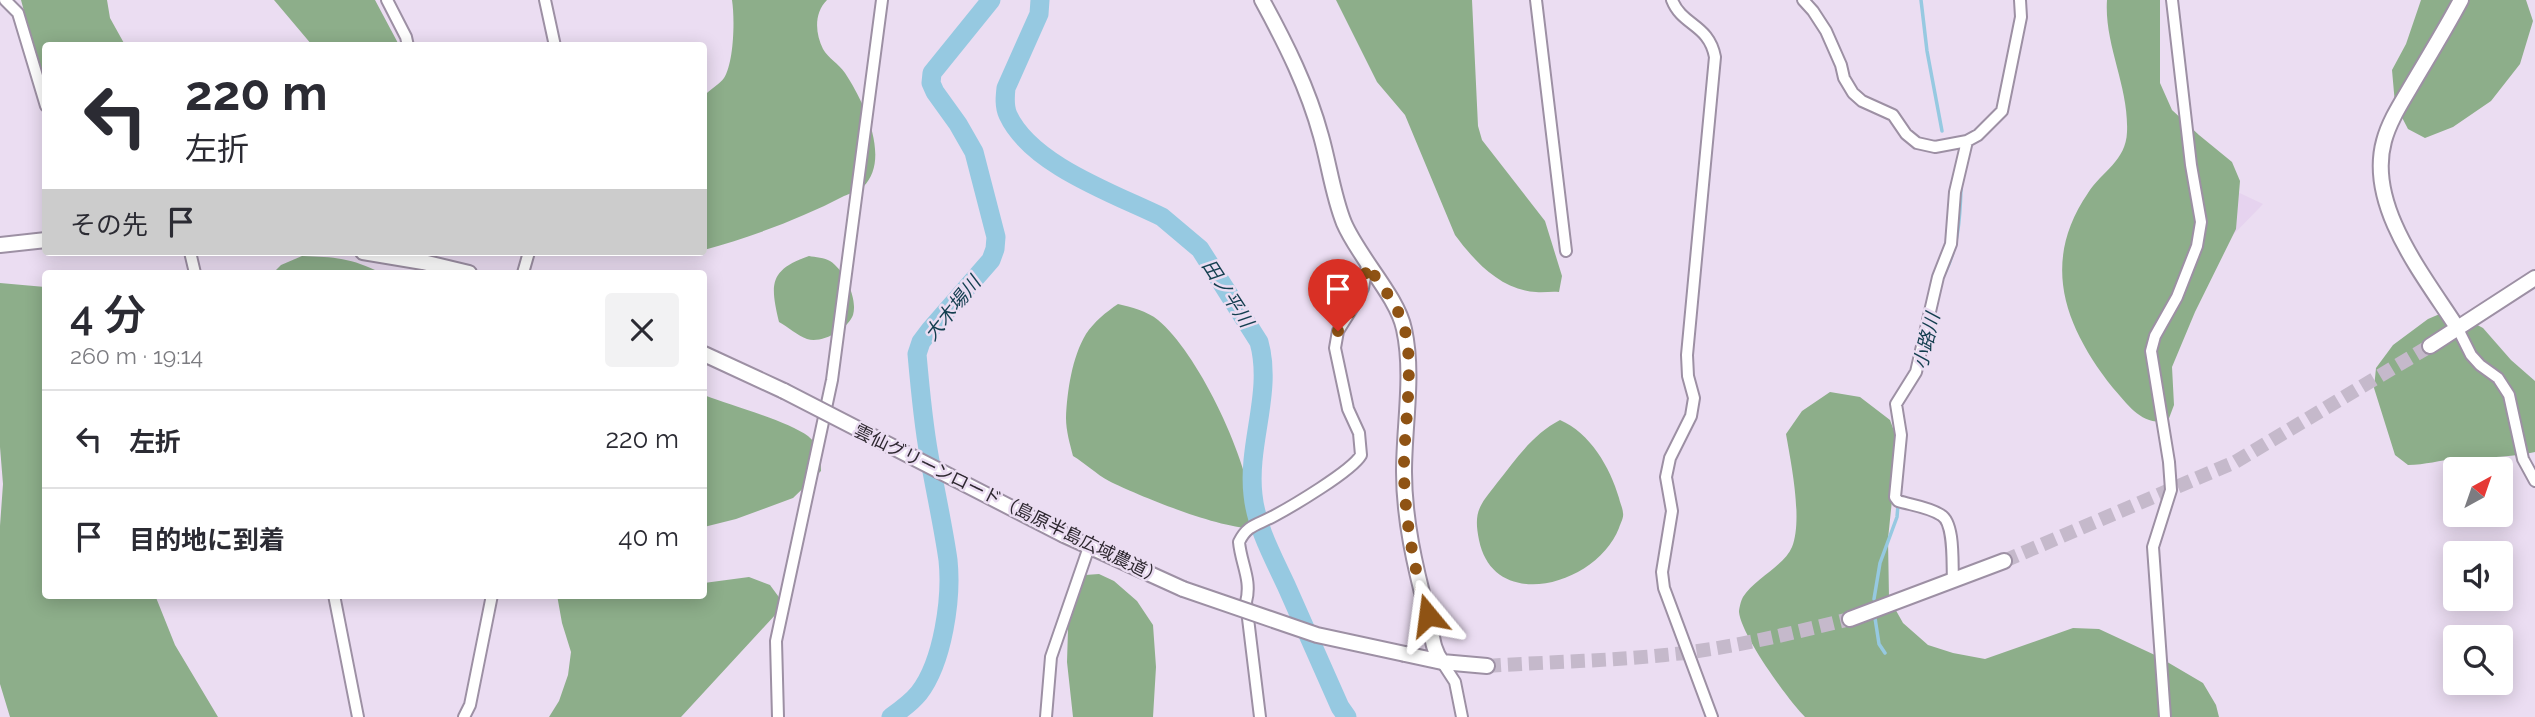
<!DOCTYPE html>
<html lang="ja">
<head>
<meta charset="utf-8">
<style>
	body { margin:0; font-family:Raleway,"Noto Sans JP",sans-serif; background:#f2f2f3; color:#2b2b33; height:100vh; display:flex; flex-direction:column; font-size:26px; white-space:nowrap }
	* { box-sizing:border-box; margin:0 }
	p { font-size:23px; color:#7c7c81 }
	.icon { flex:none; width:38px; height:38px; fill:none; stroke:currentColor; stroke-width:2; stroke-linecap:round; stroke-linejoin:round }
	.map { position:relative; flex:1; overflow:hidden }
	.drawer { position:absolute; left:42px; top:270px; width:665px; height:329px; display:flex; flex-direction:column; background:#fff; border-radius:7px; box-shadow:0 4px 18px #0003 }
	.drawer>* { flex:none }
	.banner { position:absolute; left:42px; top:42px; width:665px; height:214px; border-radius:7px; box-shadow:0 4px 18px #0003; background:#fff; color:#2b2b33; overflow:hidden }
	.needle { width:46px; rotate:40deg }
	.buttons { position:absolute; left:2443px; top:457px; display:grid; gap:14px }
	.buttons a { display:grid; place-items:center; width:70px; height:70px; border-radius:7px; background:#fff; box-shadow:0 4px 18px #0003; font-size:35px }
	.pin { position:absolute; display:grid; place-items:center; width:60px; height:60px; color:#fff; margin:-72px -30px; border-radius:50% 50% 50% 0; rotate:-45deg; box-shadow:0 0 7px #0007 }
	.pin .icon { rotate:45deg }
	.me { position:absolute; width:77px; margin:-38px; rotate:344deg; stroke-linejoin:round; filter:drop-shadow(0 0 5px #0008) }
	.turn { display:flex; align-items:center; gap:24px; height:147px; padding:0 28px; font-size:32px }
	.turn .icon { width:91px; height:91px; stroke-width:2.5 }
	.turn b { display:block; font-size:49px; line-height:60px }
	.then { display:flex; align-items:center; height:66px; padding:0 28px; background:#0003; gap:14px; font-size:26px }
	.round { display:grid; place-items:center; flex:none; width:74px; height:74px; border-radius:7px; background:#f2f2f3 }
	.headline { display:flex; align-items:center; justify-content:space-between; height:119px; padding:0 28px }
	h1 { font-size:42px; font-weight:600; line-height:52px }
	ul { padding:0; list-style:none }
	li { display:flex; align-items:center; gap:21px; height:98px; padding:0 28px; border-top:2px solid #e1e1e2 }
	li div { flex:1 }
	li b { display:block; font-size:26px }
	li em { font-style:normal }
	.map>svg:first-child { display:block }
	.built { fill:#e6d3ef }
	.forest { fill:#8dae8a }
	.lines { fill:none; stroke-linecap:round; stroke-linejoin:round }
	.stream { stroke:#96c9e1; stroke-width:3.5 }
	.river { stroke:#96c9e1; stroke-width:19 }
	.tertiary-tunnel { stroke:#c5b9cb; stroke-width:14; stroke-dasharray:14 7; stroke-linecap:butt }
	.minor-casing { stroke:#9d90a4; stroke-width:14 }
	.tertiary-casing { stroke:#9d90a4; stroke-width:18 }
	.minor { stroke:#fff; stroke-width:10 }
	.tertiary { stroke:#fff; stroke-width:14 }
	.tertiary-bridge-casing { stroke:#9d90a4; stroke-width:18; stroke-linecap:butt }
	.tertiary-bridge { stroke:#fff; stroke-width:14 }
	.route { stroke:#8f5314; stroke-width:12; stroke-dasharray:0 21.6 }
	.labels { text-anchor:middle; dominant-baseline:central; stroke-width:5; stroke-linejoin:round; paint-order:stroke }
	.street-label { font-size:18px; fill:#2e2830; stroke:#ebddf2 }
	.water-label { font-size:19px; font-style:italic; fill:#133e4f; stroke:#ebddf2 }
</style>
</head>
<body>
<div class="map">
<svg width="2535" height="717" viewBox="0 0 2535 717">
	<rect width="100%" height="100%" fill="#ebddf2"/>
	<path class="built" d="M 2229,188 L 2263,204 L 2228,240 Z"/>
	<path class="forest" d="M 21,0 L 107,0 L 110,18 L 125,45 L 46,46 L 45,89 Z
		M 274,0 L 375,0 L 399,45 L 312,45 Z
		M 732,0 L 827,0 C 814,13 815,33 823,49 C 828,58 839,64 845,73 C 863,100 892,159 863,187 C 858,191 849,194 844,196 C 800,219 751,237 704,250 L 704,96 C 709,90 720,84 724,78 C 734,62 735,19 732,0 Z
		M 1336,0 L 1472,0 L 1478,126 L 1482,140 L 1545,221 L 1562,276 L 1559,292 C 1551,291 1544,293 1536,292 C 1501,290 1475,262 1455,235 L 1405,115 L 1377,82 Z
		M 2107,0 L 2160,0 L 2160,83 L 2172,110 L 2199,135 L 2232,162 L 2240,181 L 2236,229 L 2195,312 L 2172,367 L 2174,405 L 2168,421 C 2142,426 2129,406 2113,388 C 2065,327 2040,263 2088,193 C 2102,171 2126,161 2127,132 C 2129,86 2104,45 2107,0 Z
		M 2421,0 L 2526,0 L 2533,21 L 2520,64 L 2491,101 L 2453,127 L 2425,138 L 2408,129 L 2395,104 L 2392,70 L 2406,44 Z
		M 302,256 C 334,257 352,258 381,273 L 273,273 L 281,265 Z
		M 809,256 C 815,257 825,258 830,261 C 844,270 858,298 853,315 C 848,329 822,344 807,339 C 798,336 788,327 779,322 C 770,284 769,270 809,256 Z
		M 0,283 L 45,287 L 46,595 L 155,595 L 175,645 L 218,717 L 10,717 L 0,684 L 0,526 L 3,484 L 0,447 Z
		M 1118,304 C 1131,307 1147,311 1158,320 C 1201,356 1255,472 1254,528 C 1222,530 1139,496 1109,481 C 1096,474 1085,463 1073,456 C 1070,444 1066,431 1066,418 C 1067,392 1072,357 1086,334 C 1094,322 1106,312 1118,304 Z
		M 2449,310 L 2483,328 L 2511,360 L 2535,381 L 2535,452 C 2509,458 2484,457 2457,459 C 2440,460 2425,465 2408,465 L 2395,455 L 2374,388 L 2376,368 L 2393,345 L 2428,319 Z
		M 1830,392 L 1860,397 L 1890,420 L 1898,442 L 1888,539 L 1889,598 L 1903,623 L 1928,645 L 1953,653 L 1985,659 L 2073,628 L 2099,629 L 2157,656 L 2203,683 L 2216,705 L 2219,717 L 1805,717 C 1788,700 1741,635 1739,612 C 1739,609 1741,600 1743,597 C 1754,579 1784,566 1792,547 C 1803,519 1791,463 1786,434 L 1802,411 Z
		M 704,395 C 730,405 787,421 808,436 C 819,445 821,458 821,471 L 793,498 L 736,519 L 704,527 Z
		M 1560,420 C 1590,433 1610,467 1619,498 C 1620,503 1623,509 1623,513 C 1624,518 1620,524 1619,528 C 1597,585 1494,614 1479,540 C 1473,511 1480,505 1497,483 C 1516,459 1533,434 1560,420 Z
		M 1099,574 L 1114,581 L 1137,601 L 1153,625 L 1156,667 L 1153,717 L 1073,717 L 1067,662 L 1069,597 L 1085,575 Z
		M 749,577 L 770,585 L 781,600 L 776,614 L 681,717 L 549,717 L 559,701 L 568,675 L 571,652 L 562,623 L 557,595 L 704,595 L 704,583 Z"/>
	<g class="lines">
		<path class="stream" d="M 1921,0 L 1927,51 L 1942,131
			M 1944,275 C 1958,248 1960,220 1961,189
			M 1874,599 L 1880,563 L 1897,517 L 1898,505
			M 1875,618 L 1879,644 L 1885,653"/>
		<path class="river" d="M 1040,0 L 1039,14 L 1006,88 C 1005,97 1004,106 1008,115 C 1031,165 1115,194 1162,217 L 1200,249 L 1259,342 C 1273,392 1247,444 1253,495 C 1256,526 1273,557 1286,585 C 1304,626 1322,666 1340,707 L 1347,717
			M 891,717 C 901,710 911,703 919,693 C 943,662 952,598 948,560 C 943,525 935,490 929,455 C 923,422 920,388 917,354 L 921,342 L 930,330 L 991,260 L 995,249 L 996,237 L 974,152 L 958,124 L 935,92 L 931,83 L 932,73 L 991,0"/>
		<path class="tertiary-tunnel" d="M 2004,561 L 2235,462 L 2430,346
			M 1487,666 C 1546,662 1606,661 1665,655 C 1728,649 1788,634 1850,619"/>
		<g class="minor-casing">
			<path id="minor" d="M 5,0 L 18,13 L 46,106
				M 387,0 L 406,37 L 408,46
				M 545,0 L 555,46
				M 1536,0 L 1566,251
				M 1672,0 C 1682,26 1709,24 1715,57 L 1687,355 L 1688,376 L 1694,398 L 1691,416 L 1670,458 L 1666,477 L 1672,511 L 1662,572 L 1664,588 L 1712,717
				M 1803,0 L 1813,11 L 1826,31 L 1841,65 L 1844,78 L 1853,93 L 1862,101 L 1893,115 L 1906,134 L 1917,143 L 1935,147 L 1967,141 L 1978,135 L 2002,111 L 2021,17 L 2020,0
				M 190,252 L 195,273
				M 523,273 L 529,252
				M 2458,329 L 2471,355 L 2480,365 L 2498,378 L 2509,395 L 2523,459 L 2535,481
				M 1953,580 C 1952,564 1955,523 1941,515 C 1929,507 1911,505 1898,501 L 1895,497 L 1901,435 L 1896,404 L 1916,372 L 1938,277 L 1951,244 L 1955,192 L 1967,141
				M 334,595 L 358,717
				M 1442,662 L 1455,682 L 1462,717
				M 464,717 L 470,705 L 492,595
				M 778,717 L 776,641 L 832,380 L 882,0
				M 1046,717 L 1051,657 L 1089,547
				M 1260,717 L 1246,602 C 1252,580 1241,564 1239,542 C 1247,525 1257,525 1272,517 C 1291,507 1352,471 1361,455 L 1359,433 L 1348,409 L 1335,348 L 1338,331 L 1355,304 L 1363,288 L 1367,265
				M 2165,717 L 2153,547 L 2171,490 L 2169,462 L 2151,351 L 2155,336 L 2177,297 L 2197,246 L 2201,222 L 2191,165 L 2172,0"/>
		</g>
		<g class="tertiary-casing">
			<path id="tertiary" d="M 1262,0 C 1286,44 1308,88 1321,136 C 1329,164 1333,196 1344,223 C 1359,258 1397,296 1404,329 C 1414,374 1404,425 1404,472 C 1404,519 1415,567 1427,612 C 1433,631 1430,646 1442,662
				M 0,245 L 46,240
				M 363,252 L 423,262 L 469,273
				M 2458,329 C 2425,277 2366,206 2384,141 C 2389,122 2400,105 2410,88 C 2427,59 2445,30 2461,0
				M 2430,346 L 2535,278
				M 704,354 L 784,391
				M 1064,535 L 1183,589
				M 1850,619 L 2004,561
				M 1405,654 L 1442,662 L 1487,666"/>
		</g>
		<use href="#minor" class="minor"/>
		<use href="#tertiary" class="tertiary"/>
		<g class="tertiary-bridge-casing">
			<path id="tertiary-bridge" d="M 784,391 L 1064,535
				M 1183,589 L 1317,635 L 1405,654"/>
		</g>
		<use href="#tertiary-bridge" class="tertiary-bridge"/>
	</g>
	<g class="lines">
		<path class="route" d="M 1338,331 L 1355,304 L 1363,288 L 1367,265 C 1380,284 1396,302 1403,324 C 1416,360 1403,433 1404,473 C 1405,521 1414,569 1428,615"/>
	</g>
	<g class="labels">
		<g class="street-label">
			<text transform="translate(1009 504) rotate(26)">雲仙グリーンロード（島原半島広域農道）</text>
		</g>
		<g class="water-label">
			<text transform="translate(1228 293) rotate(57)">田ノ平川</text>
			<text transform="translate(952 308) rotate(-51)">大木場川</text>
			<text transform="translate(1926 341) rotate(-76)">小路川</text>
		</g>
	</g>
</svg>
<div class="buttons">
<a><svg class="needle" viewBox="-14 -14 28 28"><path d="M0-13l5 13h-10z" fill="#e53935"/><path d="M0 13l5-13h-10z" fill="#7c7c81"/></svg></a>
<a><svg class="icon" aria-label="sound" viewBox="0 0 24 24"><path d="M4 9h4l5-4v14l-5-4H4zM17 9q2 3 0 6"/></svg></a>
<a><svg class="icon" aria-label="search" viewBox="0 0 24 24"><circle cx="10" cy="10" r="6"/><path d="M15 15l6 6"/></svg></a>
</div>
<div class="pin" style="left:1338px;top:331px;background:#d93025"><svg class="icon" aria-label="arrive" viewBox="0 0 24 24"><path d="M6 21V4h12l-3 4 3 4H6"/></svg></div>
<svg class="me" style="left:1428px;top:615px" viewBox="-20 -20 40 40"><path d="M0-17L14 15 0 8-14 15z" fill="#8f5314" stroke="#fff" stroke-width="4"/></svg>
<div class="banner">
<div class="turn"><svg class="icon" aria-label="left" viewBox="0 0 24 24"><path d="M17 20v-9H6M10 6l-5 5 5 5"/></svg><div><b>220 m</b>左折</div></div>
<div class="then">その先<svg class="icon" aria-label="arrive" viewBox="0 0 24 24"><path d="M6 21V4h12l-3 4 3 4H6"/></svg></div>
</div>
<section class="drawer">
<div class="headline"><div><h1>4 分</h1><p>260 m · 19:14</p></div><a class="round"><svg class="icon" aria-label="close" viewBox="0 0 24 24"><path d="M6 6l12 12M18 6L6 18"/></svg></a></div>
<ul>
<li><svg class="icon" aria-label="left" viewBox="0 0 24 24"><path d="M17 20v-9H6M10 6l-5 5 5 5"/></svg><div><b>左折</b></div><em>220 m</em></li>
<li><svg class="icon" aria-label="arrive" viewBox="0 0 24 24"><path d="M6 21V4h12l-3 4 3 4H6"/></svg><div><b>目的地に到着</b></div><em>40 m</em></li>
</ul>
</section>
</div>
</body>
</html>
